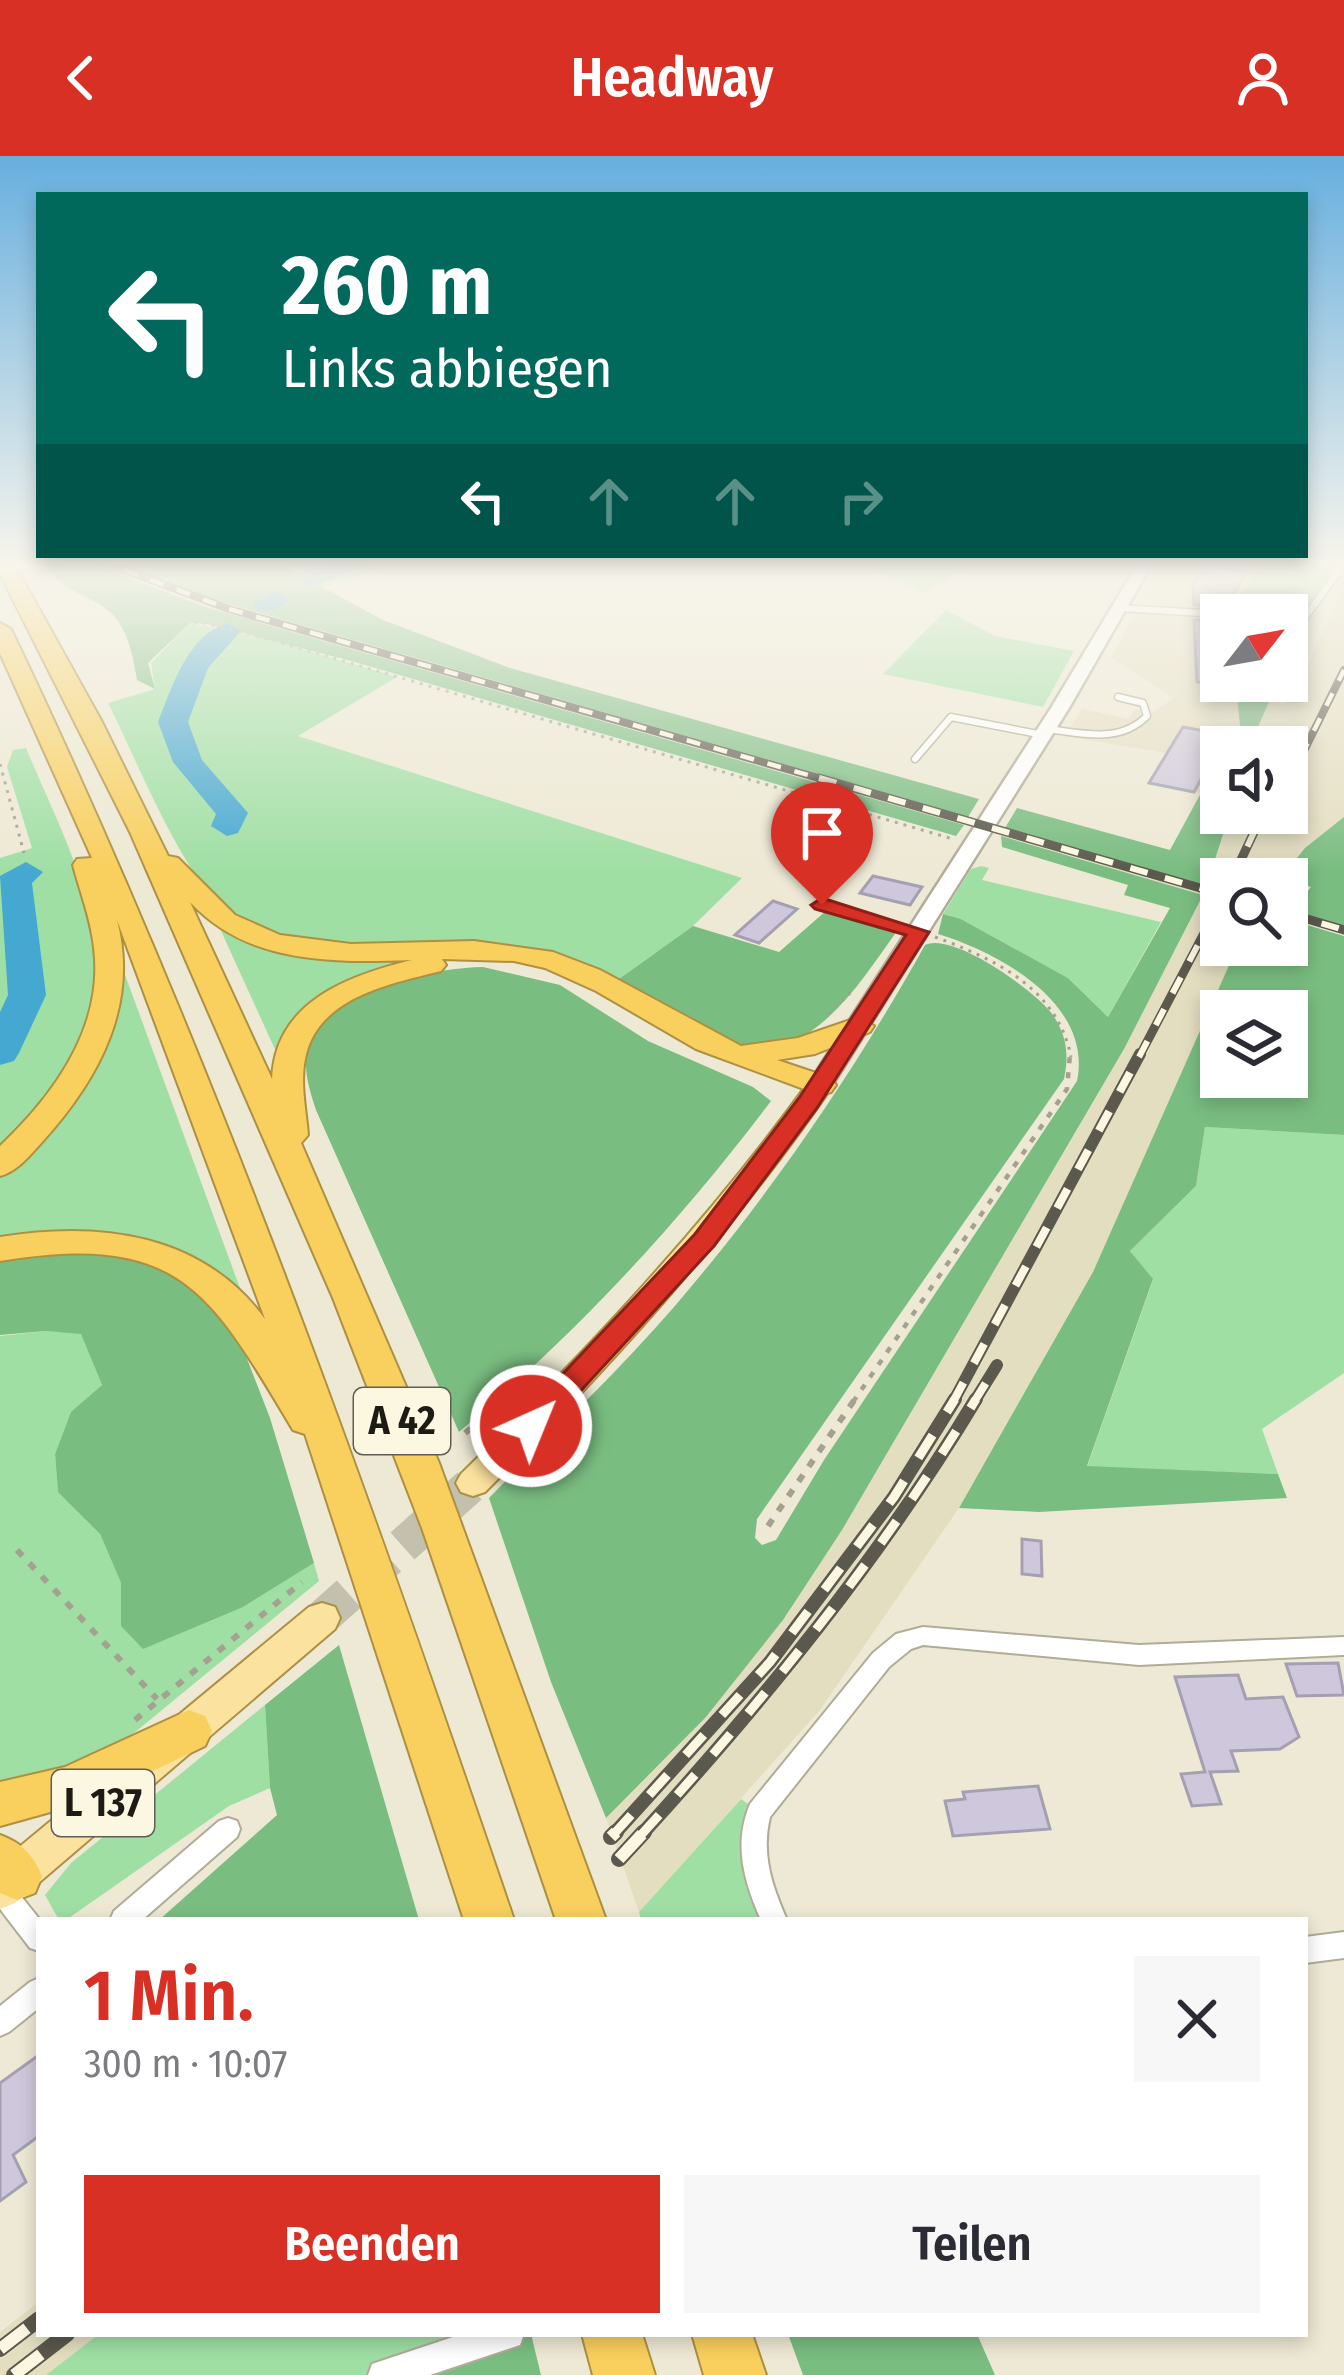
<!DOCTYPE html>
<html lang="de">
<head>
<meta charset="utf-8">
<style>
	body { margin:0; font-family:"Fira Sans Condensed",sans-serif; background:#f7f7f7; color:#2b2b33; height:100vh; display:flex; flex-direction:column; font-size:45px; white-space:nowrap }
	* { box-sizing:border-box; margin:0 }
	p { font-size:39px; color:#7c7c81 }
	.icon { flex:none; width:66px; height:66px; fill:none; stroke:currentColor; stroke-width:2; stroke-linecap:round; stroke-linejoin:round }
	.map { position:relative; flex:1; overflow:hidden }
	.panel { position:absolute; left:36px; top:1761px; width:1272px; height:420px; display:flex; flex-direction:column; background:#fff; border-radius:0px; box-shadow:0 6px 18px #0003 }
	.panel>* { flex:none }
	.hud { position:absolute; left:36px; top:36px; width:1272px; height:366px; border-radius:0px; box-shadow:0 6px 18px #0003; background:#00695c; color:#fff; overflow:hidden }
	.needle { width:78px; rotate:59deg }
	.tools { position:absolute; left:1200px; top:438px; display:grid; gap:24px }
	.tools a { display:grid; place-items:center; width:108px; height:108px; border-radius:0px; background:#fff; box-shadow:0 6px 18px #0003; font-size:60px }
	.pin { position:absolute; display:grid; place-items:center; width:102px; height:102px; color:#fff; margin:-123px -51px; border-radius:50% 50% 50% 0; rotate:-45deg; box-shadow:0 0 12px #0007 }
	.pin .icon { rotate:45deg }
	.me { position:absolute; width:132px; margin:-66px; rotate:44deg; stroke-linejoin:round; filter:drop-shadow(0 0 9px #0008) }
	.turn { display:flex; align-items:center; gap:42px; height:252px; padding:0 48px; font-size:54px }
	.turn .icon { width:156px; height:156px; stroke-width:2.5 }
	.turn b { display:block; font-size:84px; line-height:102px }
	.lanes { display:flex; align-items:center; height:114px; padding:0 48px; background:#0003; justify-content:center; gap:60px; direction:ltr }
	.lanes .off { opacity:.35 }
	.round { display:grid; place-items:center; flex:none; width:126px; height:126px; border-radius:0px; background:#f7f7f7 }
	.overview { display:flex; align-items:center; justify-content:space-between; height:204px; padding:0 48px }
	h1 { font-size:72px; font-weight:600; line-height:90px; color:#d93025 }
	.cta { display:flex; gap:24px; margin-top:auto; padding:24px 48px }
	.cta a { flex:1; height:138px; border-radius:0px; background:#d93025; color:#fff; font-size:48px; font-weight:600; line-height:138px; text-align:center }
	.cta a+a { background:#f7f7f7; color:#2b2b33 }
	header { display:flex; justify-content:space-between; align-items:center; height:156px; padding:0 48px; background:#d93025; color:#fff; font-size:54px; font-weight:600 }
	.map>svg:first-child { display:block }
	.built { fill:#e4dec1 }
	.green { fill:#9fdfa4 }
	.forest { fill:#7abd81; fill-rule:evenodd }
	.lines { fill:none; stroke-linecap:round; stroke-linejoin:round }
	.river { fill:#45a8d1; fill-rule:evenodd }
	.building { fill:#cfc8dc; stroke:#a69fb2; stroke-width:3 }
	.primary-tunnel { stroke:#c4c0ae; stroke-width:36; stroke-dasharray:36 18; stroke-linecap:butt }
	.lane-far1-casing { stroke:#b0ac98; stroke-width:9 }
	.lane-casing { stroke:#b0ac98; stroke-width:10 }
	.street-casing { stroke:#b0ac98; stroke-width:4 }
	.secondary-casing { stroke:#b0ac98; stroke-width:5 }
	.primary-casing { stroke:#ac9043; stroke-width:4 }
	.highway-casing { stroke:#ac9043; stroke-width:4 }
	.path-far2 { stroke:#a5a191; stroke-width:3; stroke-dasharray:3 6; stroke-linecap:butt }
	.path-far1 { stroke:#a5a191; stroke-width:4.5; stroke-dasharray:6 9; stroke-linecap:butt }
	.path { stroke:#a5a191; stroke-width:6; stroke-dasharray:8 10; stroke-linecap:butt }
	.lane-far1 { stroke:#fff; stroke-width:6 }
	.lane { stroke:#fff; stroke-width:8 }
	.street { fill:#fff; fill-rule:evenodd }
	.secondary { fill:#fff; fill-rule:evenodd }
	.primary { fill:#fbe29e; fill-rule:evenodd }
	.highway { fill:#f9cf5d; fill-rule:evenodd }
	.rail-far4-casing { stroke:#5b584d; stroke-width:8 }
	.rail-far3-casing { stroke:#5b584d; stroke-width:9 }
	.rail-far2-casing { stroke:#5b584d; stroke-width:12 }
	.rail-far1-casing { stroke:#5b584d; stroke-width:14 }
	.rail-casing { stroke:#5b584d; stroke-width:16 }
	.rail-far4 { stroke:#fbf7e1; stroke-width:4.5; stroke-dasharray:14; stroke-linecap:butt }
	.rail-far3 { stroke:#fbf7e1; stroke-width:6; stroke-dasharray:18; stroke-linecap:butt }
	.rail-far2 { stroke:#fbf7e1; stroke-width:8; stroke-dasharray:22; stroke-linecap:butt }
	.rail-far1 { stroke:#fbf7e1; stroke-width:9; stroke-dasharray:27; stroke-linecap:butt }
	.rail { stroke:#fbf7e1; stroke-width:12; stroke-dasharray:34; stroke-linecap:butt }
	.route { fill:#d93025; stroke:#8d1f18; stroke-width:3 }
	.labels { text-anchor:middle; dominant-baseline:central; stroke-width:9; stroke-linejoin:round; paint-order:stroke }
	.shield { fill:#fbf7e1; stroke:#605d52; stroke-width:3 }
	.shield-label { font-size:39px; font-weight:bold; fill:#1d1b14 }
</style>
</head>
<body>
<header><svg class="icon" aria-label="back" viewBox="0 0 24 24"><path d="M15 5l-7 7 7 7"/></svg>Headway<svg class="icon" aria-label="person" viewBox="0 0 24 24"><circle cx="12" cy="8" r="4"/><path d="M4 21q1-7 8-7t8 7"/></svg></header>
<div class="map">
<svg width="1344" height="2219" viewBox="0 0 1344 2219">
	<rect width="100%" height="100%" fill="#eee9d4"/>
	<path class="built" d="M 83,404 L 104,404 L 177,433 L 968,661 L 964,669 L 202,450 Z
		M 1163,404 L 1253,404 L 1249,410 L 1258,412 L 1231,454 L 1158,451 L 1143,441 Z
		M 1344,427 L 1344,661 L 1280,723 L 1221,723 L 1221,736 L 1206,731 L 1201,738 L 1001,680 L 1005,672 L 1206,731 L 1230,657 L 1287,657 L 1287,591 L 1249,591 L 1269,546 L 1285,548 L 1310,504 Z
		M 1141,458 L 1221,460 L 1221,525 L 1274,525 L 1262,532 L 1236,531 L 1240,570 L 1226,591 L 1221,591 L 1201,637 L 1149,627 L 1166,597 L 1065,580 L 1082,553 L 1129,563 L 1135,553 L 1152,557 L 1174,542 L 1111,502 L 1133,461 Z
		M 1203,739 L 1221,744 L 1221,789 L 1238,789 L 1093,1116 L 959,1352 L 820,1554 L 639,1756 L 606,1662 L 706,1561 L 783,1464 L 842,1374 L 1124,893 Z
		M 39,2146 L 39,2178 L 99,2178 L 46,2219 L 0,2219 L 0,2176 Z"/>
	<path class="green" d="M 336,404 L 408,404 L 319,432 L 294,418 Z
		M 850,404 L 978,404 L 925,437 Z
		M 1264,404 L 1339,404 L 1304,458 L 1231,454 Z
		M 946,454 L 995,480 L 1074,495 L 1043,551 L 883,518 Z
		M 190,467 L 268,483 L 397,521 L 298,580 L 742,722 L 693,770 L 619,823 C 575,805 534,789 487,786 C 410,781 291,805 226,754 C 181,718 136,602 108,547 L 155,533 L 151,507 Z
		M 26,592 C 75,709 134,802 60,925 C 45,950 20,973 0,995 L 0,702 L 32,692 L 7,611 L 13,594 Z
		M 981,710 L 989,712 L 982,724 L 1161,766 L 1108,861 L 1068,822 L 961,763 L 943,758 L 971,713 Z
		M 217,766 L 263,785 L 444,801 L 278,900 Z
		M 124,816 L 241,1135 L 157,1088 L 0,1086 L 0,1021 L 21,1005 L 100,893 Z
		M 1205,971 L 1344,979 L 1344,1217 L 1262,1273 L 1278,1318 L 1087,1311 L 1153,1124 L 1130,1095 L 1196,1030 Z
		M 46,1175 L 81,1177 L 102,1229 L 71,1257 L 55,1298 L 58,1335 L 100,1378 L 121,1427 L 121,1470 L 243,1451 L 314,1407 L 319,1425 L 106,1600 L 0,1630 L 0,1180 Z
		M 265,1549 L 270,1632 L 229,1650 L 66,1764 L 59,1764 L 45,1739 L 71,1707 Z
		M 741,1643 L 759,1656 L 774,1764 L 641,1764 L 639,1756 Z
		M 99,2178 L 509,2178 L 383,2219 L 46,2219 Z"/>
	<path class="forest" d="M 41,404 L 83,404 L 202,450 L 964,669 L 956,680 L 351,505 L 207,468 L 190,467 L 148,507 L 155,533 L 137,524 C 123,422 80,462 41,404 Z
		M 104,404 L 273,404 L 383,464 L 510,512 L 979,643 L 968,661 L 177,433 Z
		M 1274,525 L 1286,525 L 1269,546 L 1249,591 L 1226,591 L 1240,570 L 1236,530 L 1262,532 Z
		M 1221,600 L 1221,657 L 1230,657 L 1206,731 L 1005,672 L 1017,652 L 1170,694 Z
		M 1344,661 L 1344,770 L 1287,754 L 1287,747 L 1297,749 L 1311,731 L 1281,722 L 1305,692 Z
		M 1001,680 L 1203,739 L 1124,893 L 842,1374 L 783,1464 L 706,1561 L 606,1662 L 551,1526 L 489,1342 C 551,1279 616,1218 674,1151 C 770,1039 853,918 925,789 C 952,775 1036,835 1053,859 C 1067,880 1069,899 1064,923 L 757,1363 L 755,1382 L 762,1389 L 776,1384 L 824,1304 L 1077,925 C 1093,848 1000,797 938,778 L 943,758 L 961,763 L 1068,822 L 1108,861 L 1170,752 L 1124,739 L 1128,729 L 1002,691 Z
		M 827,754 L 897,775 C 871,811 844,855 805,879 C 746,916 665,855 619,823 L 693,770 L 779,796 Z
		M 1287,763 L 1344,780 L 1344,979 L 1205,971 L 1196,1030 L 1130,1095 L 1153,1123 L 1087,1310 L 1278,1318 L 1287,1342 L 1039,1356 L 959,1352 L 1093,1116 L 1238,789 L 1287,789 ZM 1221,855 L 1287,855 L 1287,921 L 1221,921 Z
		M 483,811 L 560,829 L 648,885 L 753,931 L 771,945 C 678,1068 577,1177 459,1276 L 316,954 C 308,930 300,904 312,880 C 335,830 434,812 483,811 Z
		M 35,1097 L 122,1098 L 188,1127 L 232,1164 L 270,1262 L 314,1407 L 243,1451 L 143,1493 L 121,1470 L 121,1427 L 100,1378 L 58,1336 L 55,1298 L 71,1256 L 102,1229 L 81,1178 L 46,1175 L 0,1179 L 0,1103 Z
		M 339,1489 L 419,1764 L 159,1764 L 277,1659 L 270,1632 L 265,1549 Z
		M 509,2178 L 531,2178 L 541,2219 L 383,2219 Z
		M 788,2178 L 977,2178 L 995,2219 L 803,2219 Z"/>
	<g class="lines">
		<path class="river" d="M 344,404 L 379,404 L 311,432 L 298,424 Z
			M 276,434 L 289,442 C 281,453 270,457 257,454 L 253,448 Z
			M 228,467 L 241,475 L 208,512 L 188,566 L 202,604 L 248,657 L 238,677 L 227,680 L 211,670 L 216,658 L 173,606 L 158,566 C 172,531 188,478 228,467 Z
			M 26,706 L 43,716 L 32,727 L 46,839 L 19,897 L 14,905 L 0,909 L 0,856 L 8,839 L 0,720 Z"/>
	</g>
	<path class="building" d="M 1207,409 L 1247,416 L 1225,451 L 1194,449 L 1193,429 Z
		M 1194,464 L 1221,466 L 1221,529 L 1197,526 Z
		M 1183,571 L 1225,579 L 1194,636 L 1149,627 Z
		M 873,720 L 922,731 L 910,749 L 860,737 Z
		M 773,745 L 797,753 L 759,787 L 735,779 Z
		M 1022,1383 L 1041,1385 L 1042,1420 L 1022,1418 Z
		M 1338,1507 L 1344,1539 L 1297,1540 L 1286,1508 Z
		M 1238,1519 L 1246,1543 L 1283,1541 L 1299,1581 L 1280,1593 L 1231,1595 L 1238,1615 L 1210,1616 L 1221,1648 L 1192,1650 L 1181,1618 L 1205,1616 L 1175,1521 Z
		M 1038,1630 L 1050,1673 L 953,1680 L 945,1645 L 965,1643 L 963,1636 Z
		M 39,1899 L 39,1980 L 13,1999 L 26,2026 L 0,2045 L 0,1927 Z"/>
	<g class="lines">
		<path class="primary-tunnel" d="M 322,1462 L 473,1327"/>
		<g class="lane-far1-casing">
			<path id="lane-far1" d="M 1119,452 L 1236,459
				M 1287,462 L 1304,463 L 1344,408
				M 1047,573 C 1083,577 1119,588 1147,560 L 1143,547 L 1118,541
				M 915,603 L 951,561 L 1043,579"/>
		</g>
		<g class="lane-casing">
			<path id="lane" d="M 822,749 L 918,776"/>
		</g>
		<g class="street-casing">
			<path id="street" d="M 923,1471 L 1139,1489 L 1344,1481 L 1344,1499 L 1139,1509 L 923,1489 L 911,1493 L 889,1511 L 770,1661 C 761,1699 772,1730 787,1764 L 761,1764 C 744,1726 733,1688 750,1648 L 873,1497 L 896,1478 Z
				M 228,1662 L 237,1665 L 240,1673 L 237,1681 L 142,1764 L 110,1764 L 114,1755 L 219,1665 Z
				M 0,1721 L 9,1725 L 40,1764 L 39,1795 L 30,1792 L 0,1753 Z
				M 1344,1776 L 1344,1802 L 1305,1807 L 1305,1781 Z
				M 39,1822 L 39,1852 L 9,1876 L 0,1880 L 0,1850 L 30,1826 Z
				M 462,2178 L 524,2178 L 520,2189 L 430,2219 L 368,2219 L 372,2208 Z"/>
		</g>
		<g class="secondary-casing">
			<path id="secondary" d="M 1140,404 L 1154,404 L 1069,552 L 832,929 L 828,934 L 812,934 L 808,929 L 1051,552 Z"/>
		</g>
		<g class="primary-casing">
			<path id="primary" d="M 820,921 L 833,929 C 731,1077 612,1209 485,1336 L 473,1340 L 461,1336 L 456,1327 L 461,1318 C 588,1194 707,1067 811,923 Z
				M 322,1447 L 335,1451 L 340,1462 L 335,1473 L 15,1747 L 0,1753 L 0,1707 L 309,1451 Z"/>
		</g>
		<g class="highway-casing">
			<path id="highway" d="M 0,404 L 12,404 L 102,566 L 168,700 L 178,702 L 235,759 L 280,779 L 351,788 L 474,785 L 553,796 L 600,814 L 741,890 L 798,882 L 859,861 L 874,870 L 870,876 L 815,898 L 777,904 L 831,922 L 836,929 L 831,936 L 820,939 L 696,893 L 596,835 L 545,812 L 514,805 L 442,803 L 446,809 L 441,815 C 390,828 317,841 305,903 C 300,927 306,954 308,979 L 301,987 L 439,1307 L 606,1764 L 556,1764 L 422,1372 L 333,1142 L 130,676 L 0,418 ZM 190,746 C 247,808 333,807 412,804 C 347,820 275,846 272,923 Z
				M 0,467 L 11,473 C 211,891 365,1326 514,1764 L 464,1764 L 305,1278 L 293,1274 C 210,1135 180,1075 0,1105 L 0,1081 C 99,1065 202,1077 265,1163 L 117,764 C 139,849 99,923 43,985 C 30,999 18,1015 0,1020 L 0,990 C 54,939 104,870 94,792 C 91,763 80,736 73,709 L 77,703 L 92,702 L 0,497 Z
				M 189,1554 L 205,1560 L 212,1575 L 205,1590 L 90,1645 L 0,1670 L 0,1626 L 65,1611 Z
				M 0,1679 C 22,1687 33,1699 42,1720 L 35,1737 L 17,1744 L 0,1737 Z
				M 582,2178 L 642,2178 L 655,2219 L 593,2219 Z
				M 692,2178 L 752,2178 L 766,2219 L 704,2219 Z"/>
		</g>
		<path class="path-far2" d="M 149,466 L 203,467 L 268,483 L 953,683
			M 0,608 L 24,697
			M 1220,713 L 1266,723
			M 935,781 C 995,803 1058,833 1071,901
			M 829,858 L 851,836"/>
		<path class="path-far1" d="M 504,1246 L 540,1219
			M 853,1246 L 1067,933 L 1070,898"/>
		<path class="path" d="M 465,1277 L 508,1243
			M 768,1370 L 855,1243
			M 17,1394 L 157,1543
			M 135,1564 L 302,1426"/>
		<use href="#lane-far1" class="lane-far1"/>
		<use href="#lane" class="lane"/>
		<use href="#street" class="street"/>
		<use href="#secondary" class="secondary"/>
		<use href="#primary" class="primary"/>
		<use href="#highway" class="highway"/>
		<g class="rail-far4-casing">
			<path id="rail-far4" d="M 98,404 L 229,453 L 829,625
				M 1289,625 L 1344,514"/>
		</g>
		<g class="rail-far3-casing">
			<path id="rail-far3" d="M 819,622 L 1221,738
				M 1287,630 L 1291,622
				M 1232,723 L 1263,657
				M 1287,757 L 1344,774
				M 1139,901 L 1221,745"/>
		</g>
		<g class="rail-far2-casing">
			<path id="rail-far2" d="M 953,1246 L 1140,898
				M 974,1246 L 997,1209"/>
		</g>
		<g class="rail-far1-casing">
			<path id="rail-far1" d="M 613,1679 L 770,1506 L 894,1341 L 955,1243
				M 641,1679 C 765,1543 881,1401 976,1243"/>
		</g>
		<g class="rail-casing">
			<path id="rail" d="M 611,1681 L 616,1676
				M 619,1703 L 644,1676
				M 0,2193 L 39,2163
				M 14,2219 L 67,2178"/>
		</g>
		<use href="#rail-far4" class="rail-far4"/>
		<use href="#rail-far3" class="rail-far3"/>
		<use href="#rail-far2" class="rail-far2"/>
		<use href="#rail-far1" class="rail-far1"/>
		<use href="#rail" class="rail"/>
	</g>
	<linearGradient id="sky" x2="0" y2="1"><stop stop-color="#67afdf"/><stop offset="0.57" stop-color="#f7f5ec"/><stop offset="1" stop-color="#f7f5ec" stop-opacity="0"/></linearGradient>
	<rect width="1344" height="715" fill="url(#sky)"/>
	<path class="route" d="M 822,742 L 929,776 L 817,952 L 714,1090 L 541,1278 L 520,1278 L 516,1270 L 520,1263 L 695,1078 L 799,942 L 906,779 L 815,753 L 811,749 Z"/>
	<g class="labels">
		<g class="shield">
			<rect x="354" y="1232" width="96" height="66" rx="9"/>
			<rect x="52" y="1614" width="102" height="66" rx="9"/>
		</g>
		<g class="shield-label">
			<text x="402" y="1265">A 42</text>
			<text x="103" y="1647">L 137</text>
		</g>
	</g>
</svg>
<div class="tools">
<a><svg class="needle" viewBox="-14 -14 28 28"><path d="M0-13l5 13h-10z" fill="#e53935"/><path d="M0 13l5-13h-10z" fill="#7c7c81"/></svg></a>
<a><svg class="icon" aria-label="sound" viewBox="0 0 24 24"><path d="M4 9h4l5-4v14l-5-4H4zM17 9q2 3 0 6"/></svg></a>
<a><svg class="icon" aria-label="search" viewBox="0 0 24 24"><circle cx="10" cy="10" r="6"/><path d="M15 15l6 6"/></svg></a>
<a><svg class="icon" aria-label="layers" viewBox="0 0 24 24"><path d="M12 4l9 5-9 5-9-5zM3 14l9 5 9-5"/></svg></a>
</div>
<div class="pin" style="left:822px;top:749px;background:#d93025"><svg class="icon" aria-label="arrive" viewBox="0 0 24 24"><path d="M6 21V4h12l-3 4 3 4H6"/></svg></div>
<svg class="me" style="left:531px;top:1270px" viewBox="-20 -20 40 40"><circle r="17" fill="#d93025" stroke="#fff" stroke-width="3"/><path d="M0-11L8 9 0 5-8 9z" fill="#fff"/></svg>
<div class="hud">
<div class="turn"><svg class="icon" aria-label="left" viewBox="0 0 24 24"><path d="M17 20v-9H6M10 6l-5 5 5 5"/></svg><div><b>260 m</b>Links abbiegen</div></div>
<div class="lanes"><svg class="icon" aria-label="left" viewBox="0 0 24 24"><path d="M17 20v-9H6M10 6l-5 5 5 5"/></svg><svg class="icon off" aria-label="ahead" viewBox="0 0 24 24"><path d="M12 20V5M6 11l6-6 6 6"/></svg><svg class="icon off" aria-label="ahead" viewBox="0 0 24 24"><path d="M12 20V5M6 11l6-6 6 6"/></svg><svg class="icon off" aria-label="right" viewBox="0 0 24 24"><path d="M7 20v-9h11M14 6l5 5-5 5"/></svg></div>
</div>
<section class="panel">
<div class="overview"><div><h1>1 Min.</h1><p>300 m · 10:07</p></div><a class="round"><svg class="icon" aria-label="close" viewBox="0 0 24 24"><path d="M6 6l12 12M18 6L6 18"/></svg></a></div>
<div class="cta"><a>Beenden</a><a>Teilen</a></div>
</section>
</div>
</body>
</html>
